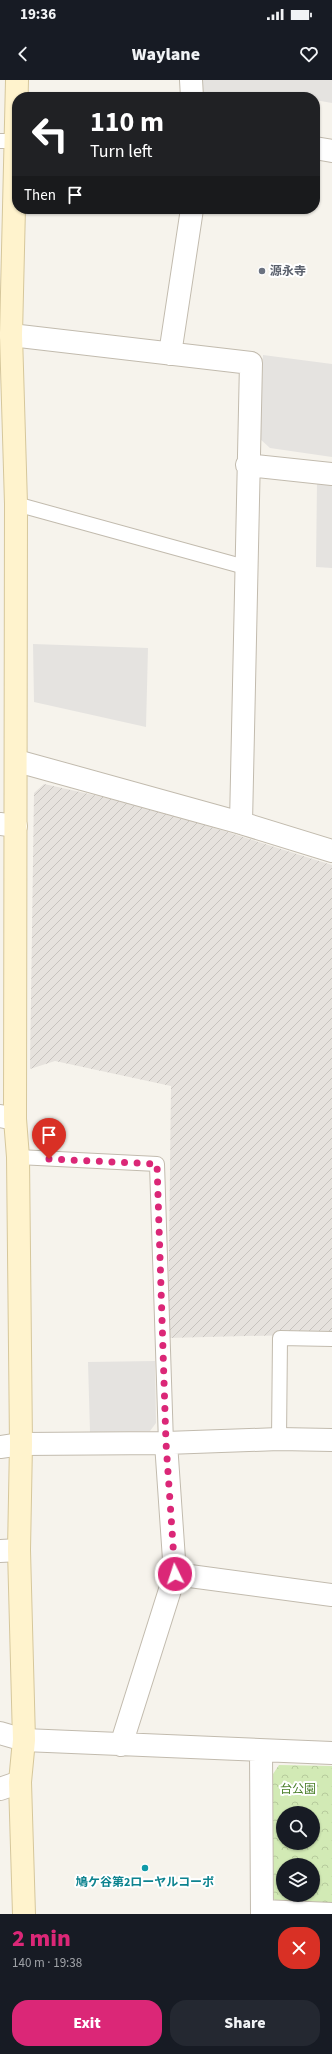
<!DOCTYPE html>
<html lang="en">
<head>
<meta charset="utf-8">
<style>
	body { margin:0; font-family:"Source Sans 3","Noto Sans JP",sans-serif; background:#242831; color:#f1f3f6; height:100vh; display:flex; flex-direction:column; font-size:15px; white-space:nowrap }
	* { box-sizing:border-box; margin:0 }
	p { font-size:13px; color:#9ea1a6 }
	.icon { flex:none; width:22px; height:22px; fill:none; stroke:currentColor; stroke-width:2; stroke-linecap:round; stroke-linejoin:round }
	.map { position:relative; height:1834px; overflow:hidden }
	.side { display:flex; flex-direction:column; background:#171b24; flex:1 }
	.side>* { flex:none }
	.banner { position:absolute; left:12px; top:12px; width:308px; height:122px; border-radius:16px; box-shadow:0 1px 3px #0004; background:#202124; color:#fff; overflow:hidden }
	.controls { position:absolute; left:276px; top:1726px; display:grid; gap:8px }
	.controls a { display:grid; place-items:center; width:44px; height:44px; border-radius:50%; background:#171b24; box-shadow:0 1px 3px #0004; font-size:20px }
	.pin { position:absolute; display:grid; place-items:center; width:34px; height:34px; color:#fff; margin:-41px -17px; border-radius:50% 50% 50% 0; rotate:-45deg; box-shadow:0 0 4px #0007 }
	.pin .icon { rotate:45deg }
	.me { position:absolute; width:44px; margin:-22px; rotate:356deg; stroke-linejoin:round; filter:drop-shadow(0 0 3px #0008) }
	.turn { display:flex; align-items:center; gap:14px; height:84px; padding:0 12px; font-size:18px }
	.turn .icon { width:52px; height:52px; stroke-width:2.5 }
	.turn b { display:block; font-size:28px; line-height:34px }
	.then { display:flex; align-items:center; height:38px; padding:0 12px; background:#0003; gap:8px; font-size:15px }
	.round { display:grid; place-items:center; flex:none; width:42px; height:42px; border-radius:16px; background:#242831 }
	.head { display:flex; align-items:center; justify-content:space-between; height:68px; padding:0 12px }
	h1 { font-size:24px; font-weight:800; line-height:30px; color:#db2777 }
	.action { display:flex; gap:8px; margin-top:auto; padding:8px 12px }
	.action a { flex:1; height:46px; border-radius:16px; background:#db2777; color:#fff; font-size:16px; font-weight:800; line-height:46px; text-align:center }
	.action a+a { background:#242831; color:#f1f3f6 }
	.status { display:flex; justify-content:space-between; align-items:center; height:28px; padding:0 20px; background:#171b24; direction:ltr }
	.status svg { height:11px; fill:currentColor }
	header { display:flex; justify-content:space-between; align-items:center; height:52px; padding:0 12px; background:#171b24; font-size:18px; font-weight:800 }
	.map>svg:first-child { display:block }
	.industrial { fill:url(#industrial-furrows) }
	.park { fill:url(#park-crowns); fill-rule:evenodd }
	.parking { fill:#e5e3e0 }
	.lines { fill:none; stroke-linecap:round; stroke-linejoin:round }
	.lane-casing { stroke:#c2bbae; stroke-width:16 }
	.street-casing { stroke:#c2bbae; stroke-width:24 }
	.secondary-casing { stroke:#d6c79b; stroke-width:24 }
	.lane { stroke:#fff; stroke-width:14 }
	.street { stroke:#fff; stroke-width:22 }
	.secondary { stroke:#fff3cd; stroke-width:22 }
	.route { stroke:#db2777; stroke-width:7; stroke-dasharray:0 12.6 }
	.worship-dot { fill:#6b7280; stroke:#fff; stroke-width:1.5 }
	.culture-dot { fill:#0f9aa8; stroke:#fff; stroke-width:1.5 }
	.labels { text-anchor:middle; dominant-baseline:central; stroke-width:4; stroke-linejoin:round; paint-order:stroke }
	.worship-label { font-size:12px; font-weight:bold; fill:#5b616d; stroke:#fff; text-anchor:start }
	.park-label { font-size:12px; fill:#4a7f2a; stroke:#fff }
	.culture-label { font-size:12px; font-weight:bold; fill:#0d838f; stroke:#fff }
</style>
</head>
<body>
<div class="status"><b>19:36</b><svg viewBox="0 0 49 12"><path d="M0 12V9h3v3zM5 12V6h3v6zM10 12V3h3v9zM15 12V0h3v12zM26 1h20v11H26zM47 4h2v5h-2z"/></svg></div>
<header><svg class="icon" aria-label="back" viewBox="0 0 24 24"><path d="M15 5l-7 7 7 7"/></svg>Waylane<svg class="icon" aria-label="heart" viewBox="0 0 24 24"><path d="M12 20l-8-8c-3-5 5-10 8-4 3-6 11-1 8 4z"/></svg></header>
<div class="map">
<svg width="332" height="1834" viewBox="0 0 332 1834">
	<defs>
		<pattern id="industrial-furrows" width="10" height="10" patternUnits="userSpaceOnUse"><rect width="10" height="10" fill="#e6e2dd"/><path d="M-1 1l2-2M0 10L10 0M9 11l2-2" fill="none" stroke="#c7c3be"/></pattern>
		<pattern id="park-crowns" width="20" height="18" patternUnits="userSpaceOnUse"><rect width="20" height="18" fill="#d2eab5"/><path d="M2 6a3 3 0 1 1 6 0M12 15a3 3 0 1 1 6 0" fill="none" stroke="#b6ca9c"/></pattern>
	</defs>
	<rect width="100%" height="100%" fill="#f6f3ec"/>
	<path class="industrial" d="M 44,704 L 148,727 L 332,785 L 332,1254 L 168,1258 L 171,1006 L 55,981 L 30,989 L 34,713 Z"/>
	<path class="park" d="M 279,1685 L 332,1686 L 332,1825 L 278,1823 L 273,1818 L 273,1694 ZM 283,1733 L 313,1733 L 313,1763 L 283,1763 ZM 283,1785 L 313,1785 L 313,1815 L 283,1815 Z"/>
	<path class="parking" d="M 200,0 L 332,0 L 332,23 L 315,20 L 315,17 L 285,14 L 284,17 L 201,17 Z
		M 263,275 L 332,284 L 332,377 L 270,368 L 260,359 Z
		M 317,402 L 332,404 L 332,488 L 316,487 Z
		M 33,564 L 148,568 L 146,647 L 34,622 Z
		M 155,1281 L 156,1343 L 150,1351 L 90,1352 L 88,1282 Z"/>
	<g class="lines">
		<g class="lane-casing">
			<path id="lane" d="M 0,61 L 15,61
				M 16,424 L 245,487
				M 18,1077 L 157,1084 L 166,1363
				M 279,1359 L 280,1258 L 332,1259"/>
		</g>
		<g class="street-casing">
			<path id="street" d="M 191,0 L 192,17
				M 315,68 L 332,71
				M 11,255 L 251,283 L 241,743
				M 170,274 L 192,129
				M 247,385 L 332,394
				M 17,681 L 241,743 L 332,771
				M 0,744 L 16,746
				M 0,1036 L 15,1039
				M 0,1367 L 21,1364 L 166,1363 L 279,1359 L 332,1360
				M 0,1471 L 19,1470
				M 175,1494 L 332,1515
				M 0,1653 L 24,1660 L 332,1673
				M 121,1665 L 175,1494 L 166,1363
				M 261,1672 L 262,1834
				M 0,1709 L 20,1702
				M 262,1831 L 332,1834"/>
		</g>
		<g class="secondary-casing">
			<path id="secondary" d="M 17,0 L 11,255 L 16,424 L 15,1039 L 18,1077 L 21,1364 L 19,1470 L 24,1660 L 20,1702 L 24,1834"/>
		</g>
		<use href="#lane" class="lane"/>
		<use href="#street" class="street"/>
		<use href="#secondary" class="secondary"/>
	</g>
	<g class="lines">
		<path class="route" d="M 49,1079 L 157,1084 L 166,1363 L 175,1494"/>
	</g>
	<circle class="worship-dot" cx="262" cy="191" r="4"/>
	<circle class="culture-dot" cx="145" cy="1788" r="4"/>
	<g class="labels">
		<g class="worship-label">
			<text x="270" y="191">源永寺</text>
		</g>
		<g class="park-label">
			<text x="298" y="1709">台公園</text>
		</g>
		<g class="culture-label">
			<text x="145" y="1802">鳩ケ谷第2ローヤルコーポ</text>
		</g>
	</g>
</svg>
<div class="controls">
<a><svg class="icon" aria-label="search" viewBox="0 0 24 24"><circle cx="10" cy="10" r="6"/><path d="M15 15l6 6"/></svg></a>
<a><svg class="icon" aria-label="layers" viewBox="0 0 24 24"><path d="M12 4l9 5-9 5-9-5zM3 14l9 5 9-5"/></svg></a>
</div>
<div class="pin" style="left:49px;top:1079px;background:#d93025"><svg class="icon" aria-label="arrive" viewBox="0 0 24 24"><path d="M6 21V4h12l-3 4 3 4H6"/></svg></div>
<svg class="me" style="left:175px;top:1494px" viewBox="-20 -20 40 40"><circle r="17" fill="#db2777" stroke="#fff" stroke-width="3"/><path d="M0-11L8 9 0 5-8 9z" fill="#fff"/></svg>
<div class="banner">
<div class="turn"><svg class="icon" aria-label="left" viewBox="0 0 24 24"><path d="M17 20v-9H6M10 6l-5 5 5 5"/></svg><div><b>110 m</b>Turn left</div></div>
<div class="then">Then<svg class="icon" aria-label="arrive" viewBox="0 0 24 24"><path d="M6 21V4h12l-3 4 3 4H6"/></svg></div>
</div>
</div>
<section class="side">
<div class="head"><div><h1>2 min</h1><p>140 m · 19:38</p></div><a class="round" style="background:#d93025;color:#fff"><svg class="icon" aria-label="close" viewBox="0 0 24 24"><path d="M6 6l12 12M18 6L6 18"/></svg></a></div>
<div class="action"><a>Exit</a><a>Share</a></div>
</section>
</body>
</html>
